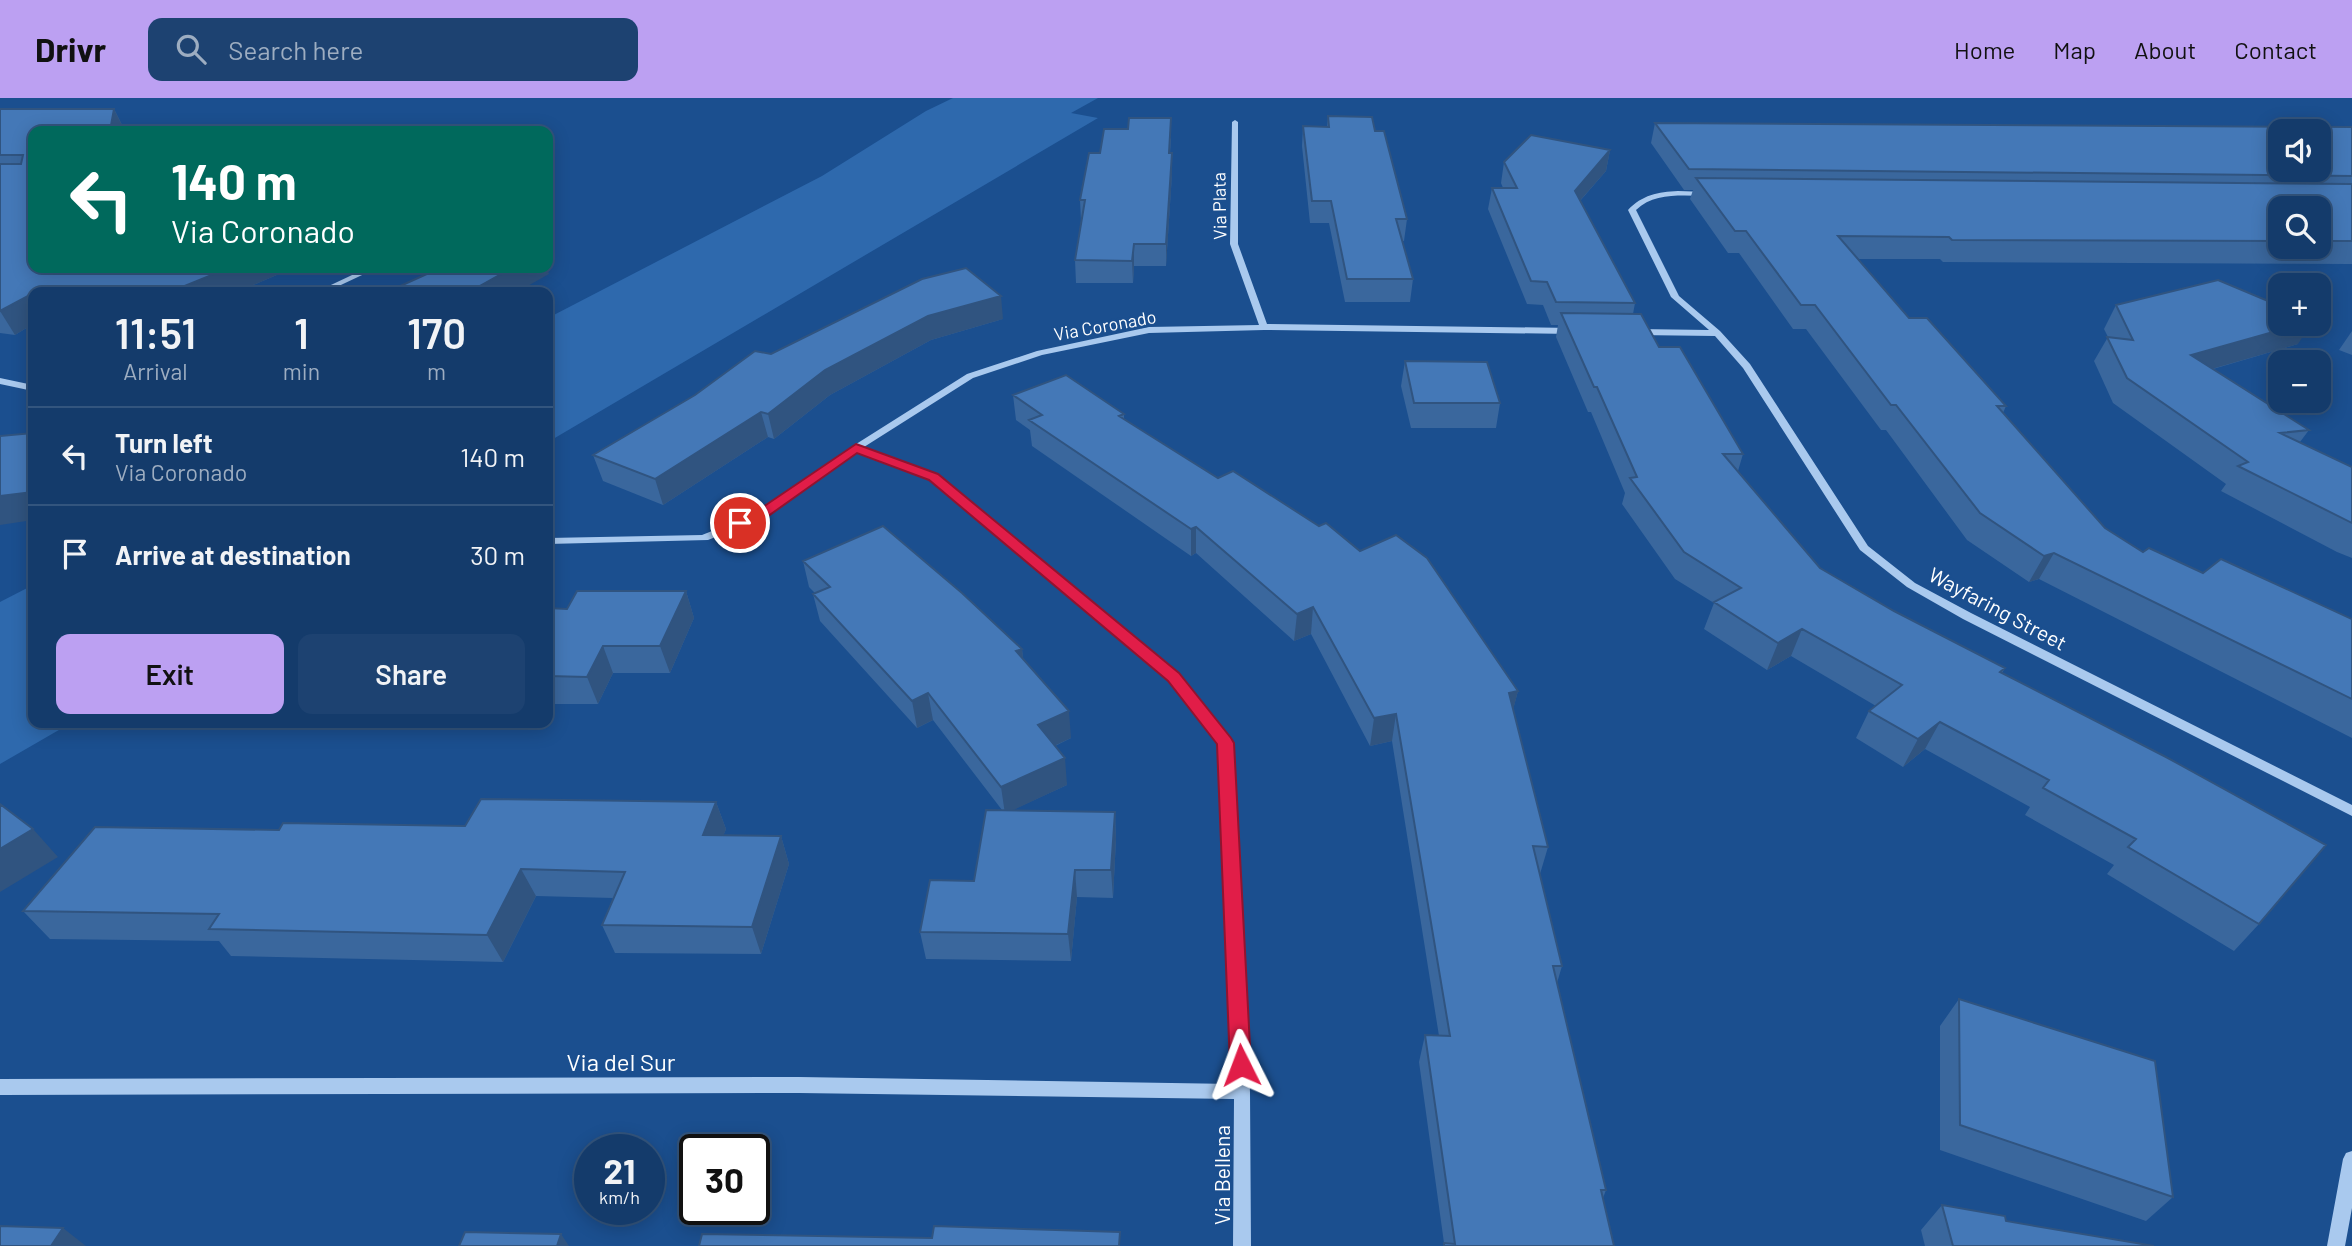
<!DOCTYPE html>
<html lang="en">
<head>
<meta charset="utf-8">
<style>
	body { margin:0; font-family:Barlow,sans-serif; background:#1d4271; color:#f1f3f6; height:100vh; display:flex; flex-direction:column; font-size:26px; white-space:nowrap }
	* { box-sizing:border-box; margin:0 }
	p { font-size:23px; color:#9dadc1 }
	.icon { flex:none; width:38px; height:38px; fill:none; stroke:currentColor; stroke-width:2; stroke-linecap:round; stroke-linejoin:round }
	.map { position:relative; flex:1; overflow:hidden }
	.details { position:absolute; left:28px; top:189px; width:525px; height:441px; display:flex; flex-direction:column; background:#143b6b; border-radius:14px; box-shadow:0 4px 18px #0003,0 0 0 2px #33557e }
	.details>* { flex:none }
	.guide { position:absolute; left:28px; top:28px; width:525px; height:147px; border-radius:14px; box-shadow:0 4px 18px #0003,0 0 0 2px #33557e; background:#00695c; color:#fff; overflow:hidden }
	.fabs { position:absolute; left:2268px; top:21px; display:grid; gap:14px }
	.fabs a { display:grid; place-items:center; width:63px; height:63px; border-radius:14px; background:#143b6b; box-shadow:0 4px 18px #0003,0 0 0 2px #33557e; font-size:35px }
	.speed { position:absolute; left:574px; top:1036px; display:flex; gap:14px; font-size:35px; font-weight:700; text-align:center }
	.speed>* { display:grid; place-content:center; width:91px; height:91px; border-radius:50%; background:#143b6b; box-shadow:0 4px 18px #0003,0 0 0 2px #33557e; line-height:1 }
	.speed small { font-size:18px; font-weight:400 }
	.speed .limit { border:4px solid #111; border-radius:10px; background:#fff; color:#111 }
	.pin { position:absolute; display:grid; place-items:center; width:60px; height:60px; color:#fff; margin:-30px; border:4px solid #fff; border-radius:50%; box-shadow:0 2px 7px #0007 }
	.me { position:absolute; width:77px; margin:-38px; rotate:357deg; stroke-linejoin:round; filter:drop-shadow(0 0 5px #0008) }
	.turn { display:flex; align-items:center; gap:24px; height:147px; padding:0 28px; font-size:32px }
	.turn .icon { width:91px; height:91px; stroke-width:2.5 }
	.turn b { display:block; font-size:49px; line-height:60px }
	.eta { display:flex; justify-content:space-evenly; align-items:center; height:119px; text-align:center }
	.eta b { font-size:42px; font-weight:600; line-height:49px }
	.cta { display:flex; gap:14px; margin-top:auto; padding:14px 28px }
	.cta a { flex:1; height:80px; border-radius:14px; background:#bca0f2; color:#111; font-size:28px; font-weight:600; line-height:80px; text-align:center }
	.cta a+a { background:#1d4271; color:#f1f3f6 }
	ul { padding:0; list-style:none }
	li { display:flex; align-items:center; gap:21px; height:98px; padding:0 28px; border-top:2px solid #33557e }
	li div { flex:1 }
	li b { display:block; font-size:26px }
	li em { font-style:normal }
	header { display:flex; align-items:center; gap:42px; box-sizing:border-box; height:98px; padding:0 35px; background:#bca0f2; color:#111 }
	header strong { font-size:33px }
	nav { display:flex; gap:38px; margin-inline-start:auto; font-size:24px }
	.search { width:490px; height:63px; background:#1d4271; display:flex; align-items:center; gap:18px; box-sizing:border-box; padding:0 24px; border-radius:14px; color:#9dadc1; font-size:26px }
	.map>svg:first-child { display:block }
	.green { fill:#2e69ad }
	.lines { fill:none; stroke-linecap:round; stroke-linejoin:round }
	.minor { fill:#a9c9ee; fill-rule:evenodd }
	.wall { fill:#3a679d; fill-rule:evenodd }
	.shaded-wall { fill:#305480 }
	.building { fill:#4478b7; stroke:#305480; stroke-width:2; fill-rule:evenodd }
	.route { fill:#e11d48; stroke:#92132f; stroke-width:2 }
	.labels { text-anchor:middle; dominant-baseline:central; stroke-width:5; stroke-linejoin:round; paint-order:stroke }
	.far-street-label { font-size:18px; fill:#fff; stroke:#1b4f8f }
	.street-label { font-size:21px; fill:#fff; stroke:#1b4f8f }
	.near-street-label { font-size:24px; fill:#fff; stroke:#1b4f8f }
</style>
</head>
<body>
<header>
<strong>Drivr</strong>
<div class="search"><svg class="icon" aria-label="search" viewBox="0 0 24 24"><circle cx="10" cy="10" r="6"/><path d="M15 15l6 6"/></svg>Search here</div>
<nav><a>Home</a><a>Map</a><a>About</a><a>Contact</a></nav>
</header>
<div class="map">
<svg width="2352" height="1148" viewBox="0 0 2352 1148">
	<rect width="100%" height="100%" fill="#1b4f8f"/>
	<path class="green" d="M 953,0 L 1098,0 L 1071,15 L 1098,20 L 548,344 L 548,220 L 822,78 L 926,13 Z
		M 33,487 L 33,625 L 71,625 L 0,666 L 0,504 Z"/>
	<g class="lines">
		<path class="minor" d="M 1235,22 L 1238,24 L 1238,146 L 1267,226 L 1573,230 L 1577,233 L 1573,236 L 1264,232 L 1149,235 L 1042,257 L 973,280 L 864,349 L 938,377 L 1178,576 L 1231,645 L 1250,994 L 1251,1148 L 1233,1148 L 1234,1001 L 799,995 L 0,997 L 0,981 L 799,979 L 1233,986 L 1219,646 L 1170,582 L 930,381 L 857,354 L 763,420 L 708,442 L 548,446 L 548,440 L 702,437 L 755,416 L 853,348 L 967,276 L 1037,253 L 1149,229 L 1259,227 L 1230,146 L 1232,24 Z
			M 1678,93 L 1708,94 L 1712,96 L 1708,98 C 1683,98 1655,94 1636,112 L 1679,198 L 1720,233 L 1750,266 L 1868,448 L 1915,485 L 1971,515 L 2352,707 L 2352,718 L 1963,521 L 1907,489 L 1860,452 L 1743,270 L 1715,238 L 1637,237 L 1633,234 L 1637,231 L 1709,232 L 1671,199 L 1628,112 C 1642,97 1658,94 1678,93 Z
			M 367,170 L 377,170 L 326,194 L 316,194 Z
			M 0,280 L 33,287 L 33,293 L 0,286 Z
			M 2352,1053 L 2352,1110 L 2345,1148 L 2327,1148 L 2343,1061 L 2346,1055 Z"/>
	</g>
	<path class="wall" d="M 0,11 L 114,11 L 124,31 L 33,170 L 293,170 L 237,194 L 33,194 L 33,226 L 15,237 L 0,235 Z
		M 1328,18 L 1375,33 L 1407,121 L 1404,143 L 1402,143 L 1413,181 L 1410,204 L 1345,204 L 1329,125 L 1310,125 L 1302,48 L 1303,28 L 1327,29 Z
		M 1655,25 L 2352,29 L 2352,166 L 1943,164 L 1940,161 L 1858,161 L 1909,220 L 2006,308 L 2003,315 L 2105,430 L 2143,454 L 2203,475 L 2352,521 L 2352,640 L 2039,481 L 2029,484 L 1967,442 L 1886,332 L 1881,332 L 1806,231 L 1793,231 L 1739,155 L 1728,155 L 1690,101 L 1693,92 L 1684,92 L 1651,45 ZM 2280,110 L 2319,110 L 2319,149 L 2280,149 Z
		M 1171,40 L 1170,55 L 1172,55 L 1172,76 L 1166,168 L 1134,168 L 1133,185 L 1076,185 L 1075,162 L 1081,123 L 1080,102 Z
		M 1610,52 L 1606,73 L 1580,103 L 1635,205 L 1633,216 L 1743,356 L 1738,373 L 1820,470 L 1894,513 L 2005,570 L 2002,575 L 2259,826 L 2234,853 L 2107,776 L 2114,767 L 2025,717 L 2030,709 L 1925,651 L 1903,669 L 1856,640 L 1869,613 L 1876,608 L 1791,558 L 1767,572 L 1704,531 L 1714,505 L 1675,481 L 1622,406 L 1625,395 L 1591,314 L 1588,314 L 1556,239 L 1558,227 L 1551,227 L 1543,207 L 1527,206 L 1488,111 L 1492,90 L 1503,90 L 1501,85 L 1504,64 Z
		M 2116,207 L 2298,246 L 2213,271 L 2309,332 L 2300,344 L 2352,369 L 2352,460 L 2337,454 L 2221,393 L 2226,386 L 2113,305 L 2094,263 L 2108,239 L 2104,231 Z
		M 1003,221 L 931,242 L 830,297 L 774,341 L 768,339 L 663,407 L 603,383 L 593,357 L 771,256 Z
		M 2352,233 L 2352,257 L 2339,252 Z
		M 1405,263 L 1500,305 L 1496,330 L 1411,330 L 1401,288 Z
		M 1013,297 L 1124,316 L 1124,321 L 1518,593 L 1513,611 L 1548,749 L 1540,776 L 1562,868 L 1557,885 L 1606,1092 L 1603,1100 L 1614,1148 L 1443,1148 L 1444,1145 L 1419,964 L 1425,937 L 1439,938 L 1392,643 L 1370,648 L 1311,536 L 1294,543 L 1196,455 L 1191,458 L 1032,348 L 1030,332 L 1016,322 Z
		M 803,463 L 1022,551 L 1023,561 L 1071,640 L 1055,648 L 1067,687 L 1012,712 L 1115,714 L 1116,741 L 1113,800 L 1077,799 L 1071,863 L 926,861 L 920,834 L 974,783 L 1002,712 L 933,622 L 917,630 L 820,523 L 813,496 L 815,495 L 809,489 Z
		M 686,493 L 694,520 L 670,575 L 613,575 L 598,606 L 548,606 L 548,510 L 567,511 Z
		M 204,625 L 222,625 L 215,630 Z
		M 716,704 L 726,731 L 723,738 L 781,738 L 789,766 L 761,856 L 615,855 L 602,827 L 613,800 L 536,798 L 503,864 L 231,858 L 219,843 L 50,841 L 23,813 L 279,732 L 465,728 Z
		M 1959,901 L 2173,1099 L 2146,1123 L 1940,1052 L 1940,928 Z
		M 1942,1107 L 2006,1123 L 2154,1148 L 1925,1148 L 1921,1132 Z"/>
	<path class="shaded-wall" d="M 114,11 L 124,31 L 124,33 L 110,33 Z
		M 1610,52 L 1606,73 L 1570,114 L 1575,93 Z
		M 1172,55 L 1172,76 L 1166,168 L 1166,146 Z
		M 1134,146 L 1134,168 L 1133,185 L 1132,163 Z
		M 229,170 L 293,170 L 237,194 L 170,194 Z
		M 512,170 L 547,170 L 549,176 L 517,194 L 469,194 Z
		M 33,195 L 33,226 L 15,237 L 0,213 Z
		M 1001,198 L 1003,221 L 931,242 L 830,297 L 774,341 L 768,316 L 825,272 L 928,218 Z
		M 2302,226 L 2311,226 L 2298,246 L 2177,281 L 2191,257 Z
		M 761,314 L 768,339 L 663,407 L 655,381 Z
		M 33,394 L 33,422 L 0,427 L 0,398 Z
		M 1196,429 L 1196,455 L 1191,458 L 1191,431 Z
		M 2054,455 L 2039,481 L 2029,484 L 2044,458 Z
		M 686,493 L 694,520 L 670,575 L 660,548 Z
		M 1313,509 L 1311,536 L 1294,543 L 1297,516 Z
		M 1802,531 L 1791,558 L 1767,572 L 1778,545 Z
		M 603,548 L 613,575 L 598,606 L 587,579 Z
		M 1022,551 L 1025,578 L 1016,553 Z
		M 1518,593 L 1511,620 L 1509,595 Z
		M 928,595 L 933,622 L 917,630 L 912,603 Z
		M 1069,613 L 1071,640 L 1041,654 L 1038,627 Z
		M 1396,616 L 1392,643 L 1370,648 L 1374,620 Z
		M 1940,624 L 1925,651 L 1903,669 L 1918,641 Z
		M 211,625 L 222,625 L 215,630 Z
		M 1065,660 L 1067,687 L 1005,716 L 1001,689 Z
		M 716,704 L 726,731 L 713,765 L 703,737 Z
		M 1115,714 L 1116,741 L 1113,800 L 1111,772 Z
		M 33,731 L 58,759 L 0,794 L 0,751 Z
		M 781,738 L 789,766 L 761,856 L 752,829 Z
		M 521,771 L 536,798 L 503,864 L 487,837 Z
		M 1075,772 L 1077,799 L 1071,863 L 1068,836 Z
		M 63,1130 L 86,1148 L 51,1148 Z
		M 561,1136 L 569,1148 L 557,1148 Z"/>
	<path class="building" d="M 0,11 L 114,11 L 110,33 L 33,33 L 33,170 L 229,170 L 170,194 L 45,194 L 39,192 L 0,213 L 0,66 L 21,66 L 23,57 L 0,57 Z
		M 1328,18 L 1372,19 L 1375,33 L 1384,33 L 1407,121 L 1396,121 L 1413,181 L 1347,181 L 1331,103 L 1312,103 L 1303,28 L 1329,29 Z
		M 1129,20 L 1171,20 L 1169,55 L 1172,55 L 1166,146 L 1134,146 L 1132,163 L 1075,162 L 1085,102 L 1080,102 L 1089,55 L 1100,55 L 1104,31 L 1128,31 Z
		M 1655,25 L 2352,29 L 2352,78 L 1689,71 ZM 2280,33 L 2319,33 L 2319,72 L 2280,72 Z
		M 1531,37 L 1610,52 L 1575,93 L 1635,205 L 1556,204 L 1547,184 L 1531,183 L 1492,90 L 1517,90 L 1504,64 Z
		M 1696,80 L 2352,86 L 2352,143 L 2319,143 L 2319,110 L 2280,110 L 2280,143 L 1952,142 L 1949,139 L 1838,138 L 1909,220 L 1927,220 L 2006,308 L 1997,308 L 2105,430 L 2143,454 L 2149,450 L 2203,475 L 2221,461 L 2352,521 L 2352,601 L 2054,455 L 2044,458 L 1980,415 L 1896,307 L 1891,307 L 1815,207 L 1801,207 L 1746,133 L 1735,133 Z
		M 440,170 L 512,170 L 469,194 L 387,194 Z
		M 966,170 L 1001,198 L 928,218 L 825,272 L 768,316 L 761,314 L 655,381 L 593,357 L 695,297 L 755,253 L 771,256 L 922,181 Z
		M 2218,182 L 2280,208 L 2280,226 L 2302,226 L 2191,257 L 2309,332 L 2280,335 L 2352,369 L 2352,425 L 2238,368 L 2248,364 L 2127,280 L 2107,239 L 2133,242 L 2116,207 Z
		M 1561,215 L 1641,216 L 1659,249 L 1680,249 L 1743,356 L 1723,356 L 1820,470 L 1894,513 L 2005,570 L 2000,574 L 2166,659 L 2326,747 L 2259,826 L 2128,749 L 2136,741 L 2043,690 L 2049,682 L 1940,624 L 1918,641 L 1869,613 L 1902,587 L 1802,531 L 1778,545 L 1714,504 L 1741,490 L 1684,454 L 1630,380 L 1637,379 L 1597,289 L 1594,289 Z
		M 1405,263 L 1487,264 L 1500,305 L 1414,305 Z
		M 1066,277 L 1124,316 L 1119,318 L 1218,380 L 1233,373 L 1319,428 L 1326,425 L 1360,453 L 1396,437 L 1427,460 L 1518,593 L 1509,595 L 1548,749 L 1533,748 L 1562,868 L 1553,868 L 1606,1092 L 1601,1092 L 1614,1148 L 1444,1148 L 1444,1145 L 1455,1146 L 1425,937 L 1450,938 L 1396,616 L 1374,620 L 1313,509 L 1297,516 L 1196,429 L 1191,431 L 1029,322 L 1042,317 L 1013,297 Z
		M 33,335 L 33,394 L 0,398 L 0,338 Z
		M 883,428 L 962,495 L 1022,551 L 1016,553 L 1069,613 L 1038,627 L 1065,660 L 1001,689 L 928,595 L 912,603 L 813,496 L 830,489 L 803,463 Z
		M 577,493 L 686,493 L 660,548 L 603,548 L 587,579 L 548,578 L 548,510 L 567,511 Z
		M 481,701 L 716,704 L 703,737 L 781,738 L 752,829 L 602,827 L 625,774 L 521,771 L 487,837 L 209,831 L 219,816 L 23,813 L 95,729 L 279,732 L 283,725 L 465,728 Z
		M 0,706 L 33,731 L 0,751 Z
		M 986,712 L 1115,714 L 1111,772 L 1075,772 L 1068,836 L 920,834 L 930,782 L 974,783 Z
		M 1959,901 L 2155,963 L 2173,1099 L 1960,1027 Z
		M 1942,1107 L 2005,1118 L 2006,1123 L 2154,1148 L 1953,1148 Z
		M 0,1128 L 63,1130 L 51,1148 L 0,1148 Z
		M 934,1128 L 1120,1134 L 1119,1148 L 699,1148 L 702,1136 L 932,1140 Z
		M 465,1134 L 561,1136 L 557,1148 L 459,1148 Z"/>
	<path class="route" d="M 856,346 L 938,376 L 1179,575 L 1231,640 L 1234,645 L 1251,967 L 1248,974 L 1241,976 L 1233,974 L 1230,967 L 1217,646 L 1168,583 L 929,382 L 857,355 L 764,421 L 740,429 L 733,425 L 754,415 Z"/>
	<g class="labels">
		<g class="far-street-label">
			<text transform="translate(1219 108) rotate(-91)">Via Plata</text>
			<text transform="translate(1105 227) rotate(-10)">Via Coronado</text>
		</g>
		<g class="street-label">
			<text transform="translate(1998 510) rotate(28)">Wayfaring Street</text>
			<text transform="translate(1221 1077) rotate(-90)">Via Bellena</text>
		</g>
		<g class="near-street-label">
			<text x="621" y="963">Via del Sur</text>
		</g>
	</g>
</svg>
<div class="fabs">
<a><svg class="icon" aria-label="sound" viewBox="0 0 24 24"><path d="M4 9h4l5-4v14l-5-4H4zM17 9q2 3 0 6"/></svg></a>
<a><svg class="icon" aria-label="search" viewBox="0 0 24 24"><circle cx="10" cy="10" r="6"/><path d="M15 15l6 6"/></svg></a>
<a>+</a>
<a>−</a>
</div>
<div class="speed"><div>21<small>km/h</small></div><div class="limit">30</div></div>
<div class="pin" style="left:740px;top:425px;background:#d93025"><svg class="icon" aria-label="arrive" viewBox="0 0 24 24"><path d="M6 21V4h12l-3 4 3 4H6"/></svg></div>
<svg class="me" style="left:1241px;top:967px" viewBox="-20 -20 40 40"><path d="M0-17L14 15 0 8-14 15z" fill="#e11d48" stroke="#fff" stroke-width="4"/></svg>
<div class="guide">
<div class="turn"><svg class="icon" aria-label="left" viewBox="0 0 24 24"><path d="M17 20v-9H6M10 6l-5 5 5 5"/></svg><div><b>140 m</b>Via Coronado</div></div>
</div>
<section class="details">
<div class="eta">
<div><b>11:51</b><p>Arrival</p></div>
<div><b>1</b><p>min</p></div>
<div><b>170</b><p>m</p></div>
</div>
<ul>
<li><svg class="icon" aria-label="left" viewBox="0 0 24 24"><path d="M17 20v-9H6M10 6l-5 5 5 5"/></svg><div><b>Turn left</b><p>Via Coronado</p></div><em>140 m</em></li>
<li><svg class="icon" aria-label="arrive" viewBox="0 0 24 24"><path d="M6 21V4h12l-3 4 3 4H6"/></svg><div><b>Arrive at destination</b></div><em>30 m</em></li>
</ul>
<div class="cta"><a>Exit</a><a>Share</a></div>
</section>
</div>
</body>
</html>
